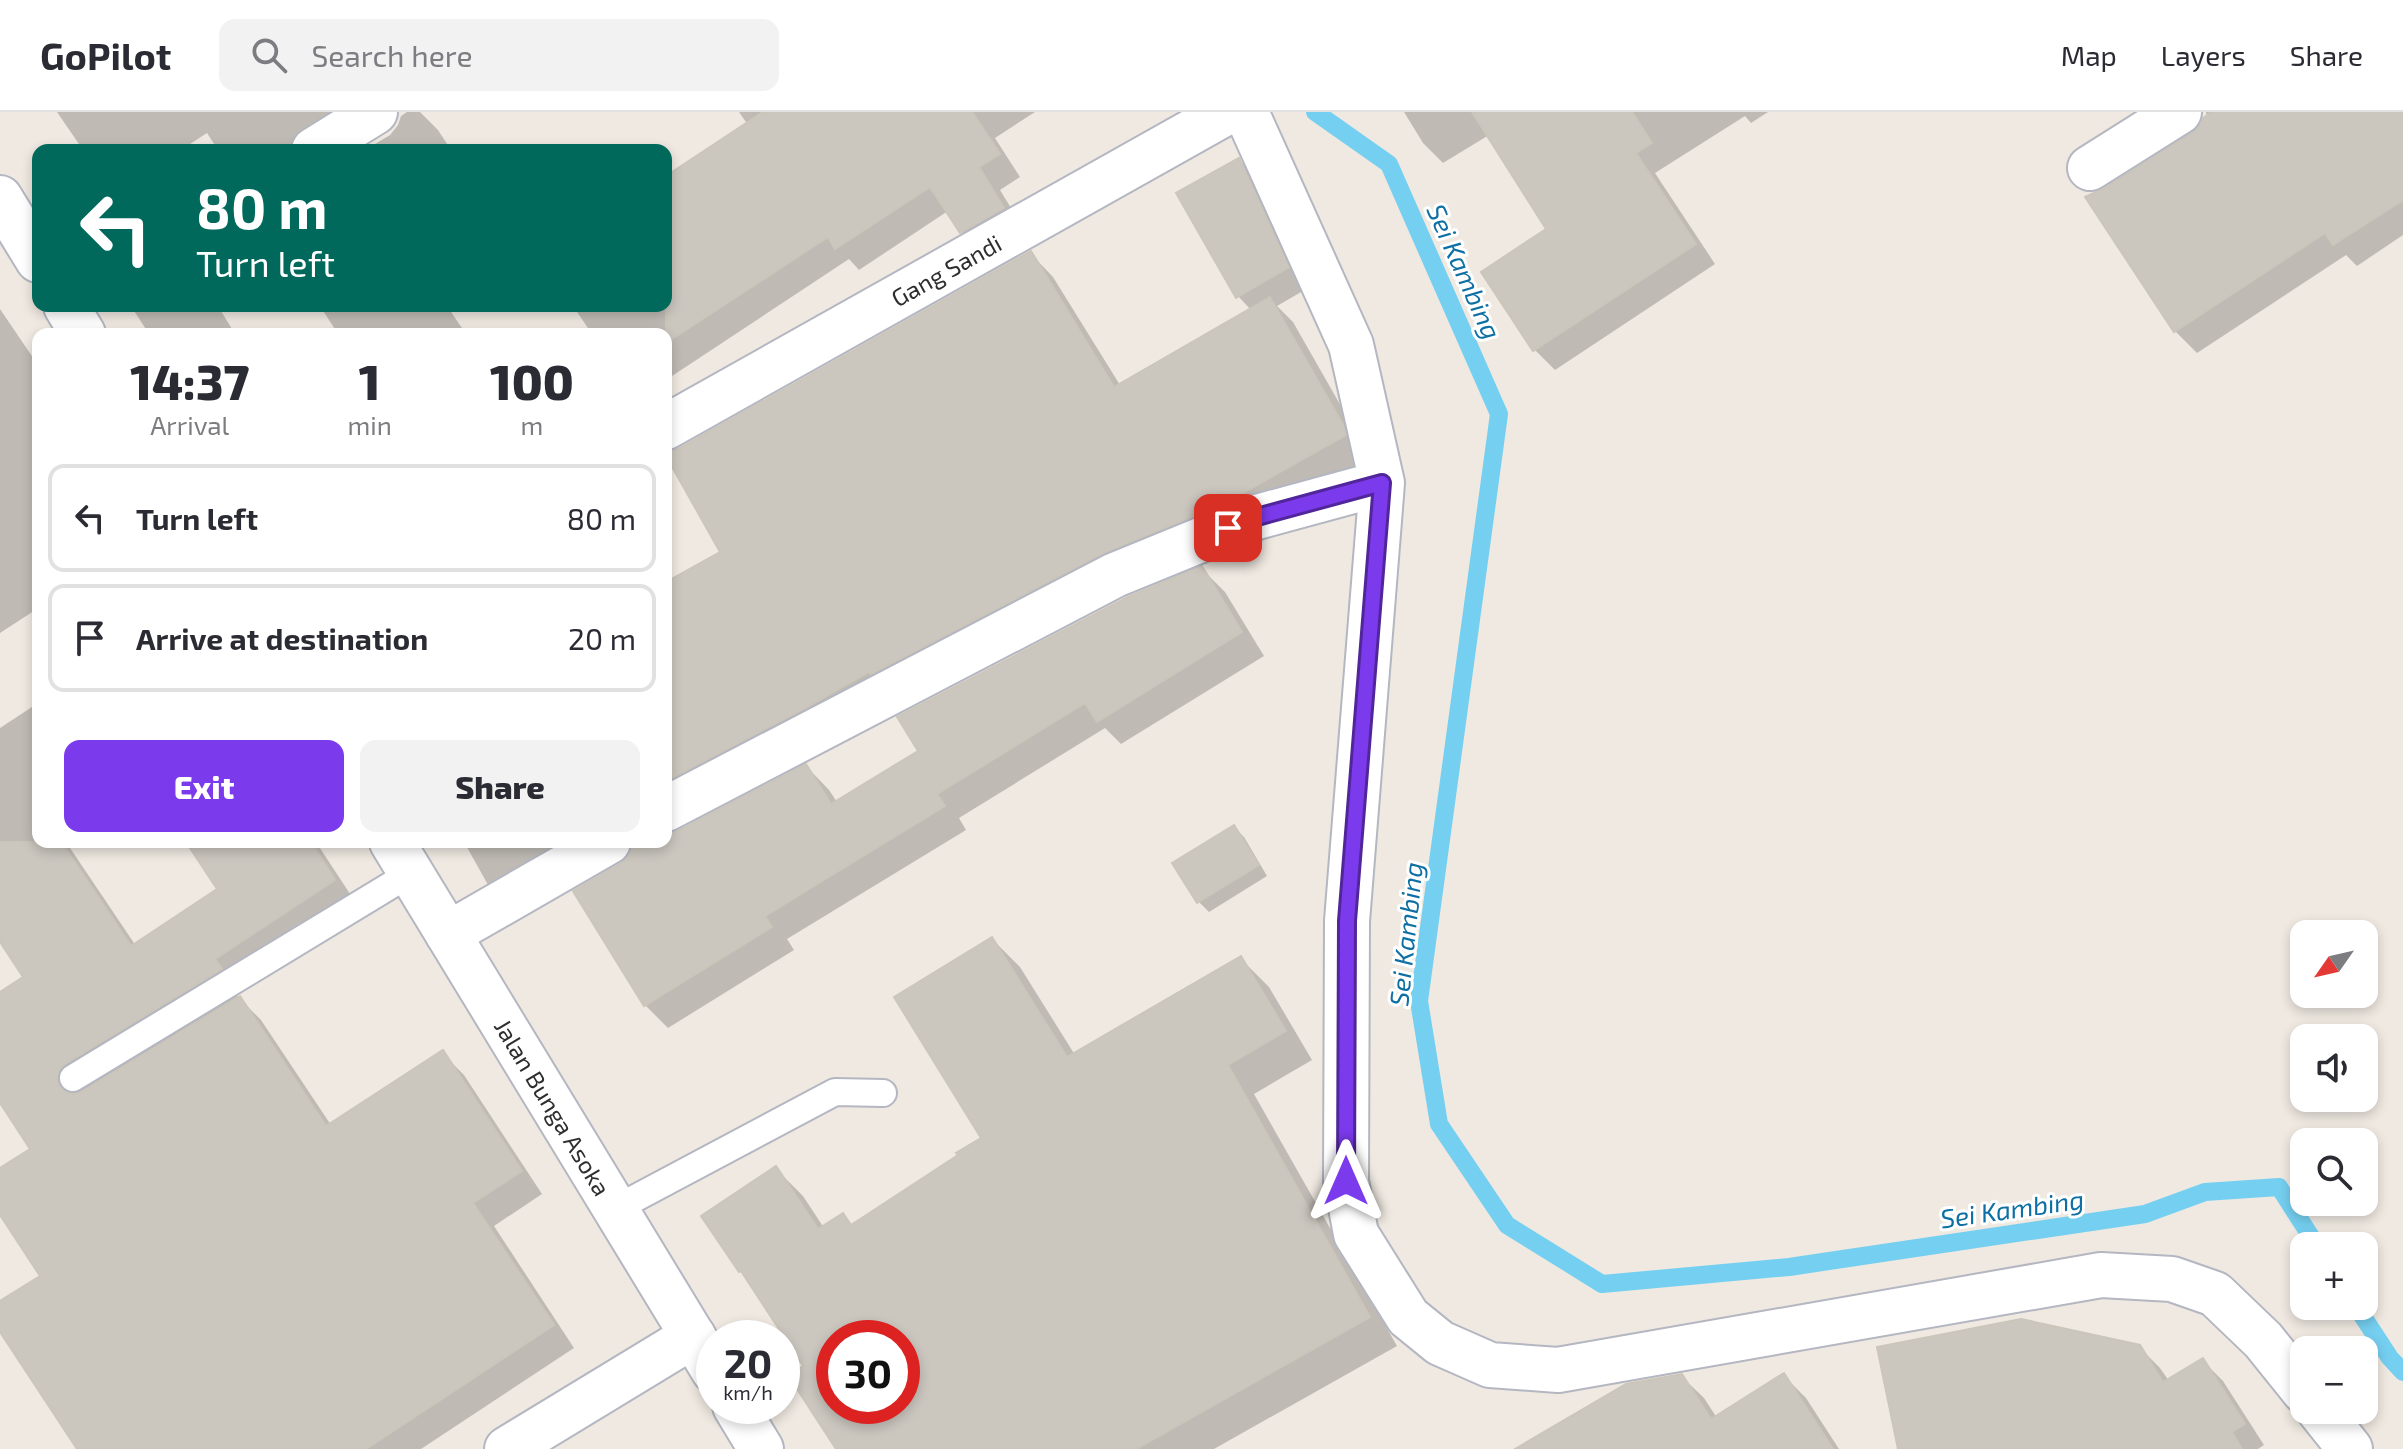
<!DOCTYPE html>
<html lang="en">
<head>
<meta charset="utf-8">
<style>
	body { margin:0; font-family:"Exo 2",sans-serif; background:#f2f2f3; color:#2b2b33; height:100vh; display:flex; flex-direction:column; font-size:30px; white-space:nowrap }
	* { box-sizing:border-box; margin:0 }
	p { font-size:26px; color:#7c7c81 }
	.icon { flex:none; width:44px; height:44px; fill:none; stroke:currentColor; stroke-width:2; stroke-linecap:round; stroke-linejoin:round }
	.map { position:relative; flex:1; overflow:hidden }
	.side { position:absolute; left:32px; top:216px; width:640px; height:520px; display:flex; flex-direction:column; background:#fff; border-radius:16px; box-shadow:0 4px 12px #0003 }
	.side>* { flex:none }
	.banner { position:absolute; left:32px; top:32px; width:640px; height:168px; border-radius:16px; box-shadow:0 4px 12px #0003; background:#00695c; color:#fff; overflow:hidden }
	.needle { width:52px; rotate:236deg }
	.fabs { position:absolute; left:2290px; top:808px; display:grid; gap:16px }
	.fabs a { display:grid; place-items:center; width:88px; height:88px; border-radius:16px; background:#fff; box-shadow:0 4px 12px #0003; font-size:40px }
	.speed { position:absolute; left:696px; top:1208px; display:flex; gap:16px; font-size:40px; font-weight:700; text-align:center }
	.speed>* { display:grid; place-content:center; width:104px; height:104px; border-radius:50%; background:#fff; box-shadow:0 4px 12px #0003; line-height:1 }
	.speed small { font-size:20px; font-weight:400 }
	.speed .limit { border:12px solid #d22; background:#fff; color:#111 }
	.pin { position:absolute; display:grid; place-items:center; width:68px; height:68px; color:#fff; margin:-34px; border-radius:16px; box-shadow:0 4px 12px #0006 }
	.me { position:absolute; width:88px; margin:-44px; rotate:0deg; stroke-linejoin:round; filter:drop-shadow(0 0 6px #0008) }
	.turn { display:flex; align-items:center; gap:28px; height:168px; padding:0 32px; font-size:36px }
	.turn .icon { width:104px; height:104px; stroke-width:2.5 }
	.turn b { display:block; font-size:56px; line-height:68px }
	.eta { display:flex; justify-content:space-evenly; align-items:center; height:136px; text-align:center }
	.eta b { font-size:48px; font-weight:800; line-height:56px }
	.cta { display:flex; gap:16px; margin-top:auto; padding:16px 32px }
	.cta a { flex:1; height:92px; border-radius:16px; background:#7c3aed; color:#fff; font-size:32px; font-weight:800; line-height:92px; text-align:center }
	.cta a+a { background:#f2f2f3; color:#2b2b33 }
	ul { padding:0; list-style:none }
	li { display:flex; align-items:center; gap:24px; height:108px; margin:0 16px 12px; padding:0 16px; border:4px solid #e1e1e2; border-radius:16px }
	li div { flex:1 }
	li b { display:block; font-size:30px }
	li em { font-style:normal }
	header { display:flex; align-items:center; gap:48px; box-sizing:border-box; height:112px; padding:0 40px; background:#fff; border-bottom:2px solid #e1e1e2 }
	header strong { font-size:38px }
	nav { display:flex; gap:44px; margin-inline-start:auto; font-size:28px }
	.search { width:560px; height:72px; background:#f2f2f3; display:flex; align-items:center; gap:20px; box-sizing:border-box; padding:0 28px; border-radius:16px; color:#7c7c81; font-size:30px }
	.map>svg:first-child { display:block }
	.shadow { fill:#0003; fill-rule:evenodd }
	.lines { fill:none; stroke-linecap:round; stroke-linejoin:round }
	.stream { stroke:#75cff0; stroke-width:18 }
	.building { fill:#cbc7bf; stroke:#cbc5ba; stroke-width:2; fill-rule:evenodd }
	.lane-casing { stroke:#b4b7c1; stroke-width:30 }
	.street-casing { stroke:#b4b7c1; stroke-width:48 }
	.secondary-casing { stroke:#b4b7c1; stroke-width:48 }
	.lane { stroke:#fff; stroke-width:26 }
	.street { stroke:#fff; stroke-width:44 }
	.secondary { stroke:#fff; stroke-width:44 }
	.route-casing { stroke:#51269a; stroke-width:20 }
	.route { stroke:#7c3aed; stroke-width:14 }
	.labels { text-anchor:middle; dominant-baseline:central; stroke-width:6; stroke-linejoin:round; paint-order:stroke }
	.street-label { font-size:24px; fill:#2e2e2e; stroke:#fff }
	.water-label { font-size:26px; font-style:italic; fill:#0d6fa3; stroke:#fff }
</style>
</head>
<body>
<header>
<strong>GoPilot</strong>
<div class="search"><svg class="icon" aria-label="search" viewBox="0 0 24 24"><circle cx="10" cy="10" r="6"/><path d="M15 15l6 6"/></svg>Search here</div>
<nav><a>Map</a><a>Layers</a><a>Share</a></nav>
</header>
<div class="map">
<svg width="2403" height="1337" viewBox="0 0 2403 1337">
	<rect width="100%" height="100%" fill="#efe9e1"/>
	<path class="shadow" d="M 57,0 L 334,0 L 327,38 L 218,38 L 207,21 L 181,38 L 83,38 Z
		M 407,0 L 420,0 L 438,18 L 451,38 L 365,38 L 390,23 L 398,13 L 401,4 Z
		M 739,0 L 1035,0 L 995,26 L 1020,65 L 1000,78 L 1025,119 L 984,142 L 962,120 L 948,99 L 859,158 L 849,147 L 666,268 L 666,222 L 592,222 L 573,194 L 666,194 L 666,67 L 748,13 Z
		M 1404,0 L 1768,0 L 1751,11 L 1745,4 L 1655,61 L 1715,152 L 1555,258 L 1535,238 L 1549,118 L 1489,23 L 1443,51 L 1423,31 Z
		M 2206,0 L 2403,0 L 2403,123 L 2357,154 L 2346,143 L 2197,241 L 2175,219 L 2104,79 L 2194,23 L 2207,5 Z
		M 1239,48 L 1259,68 L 1308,176 L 1277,194 L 1293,210 L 1366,338 L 1368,346 L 1249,414 L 666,711 L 666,472 L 723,440 L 679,339 L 1030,141 L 1053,165 L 1120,273 L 1251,198 L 1238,184 Z
		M 131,194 L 218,194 L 235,222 L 149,222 Z
		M 320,194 L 447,194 L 466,222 L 338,222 Z
		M 0,197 L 38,253 L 38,273 L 33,276 L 38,284 L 38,499 L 37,497 L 0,521 Z
		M 1202,457 L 1225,480 L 1264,544 L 1121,632 L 1105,616 L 959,706 L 966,718 L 787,827 L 794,838 L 668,916 L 645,893 L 622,753 L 631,744 L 635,730 L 666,730 L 666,724 L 678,721 L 806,654 L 829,678 L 837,690 L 921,640 Z
		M 38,591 L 38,730 L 66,730 L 136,834 L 220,778 L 188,730 L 316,730 L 356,791 L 236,869 L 242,880 L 236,883 L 261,908 L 331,1013 L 442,941 L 464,963 L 542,1082 L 494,1114 L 574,1236 L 421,1337 L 84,1337 L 0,1216 L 0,1192 L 43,1164 L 0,1099 L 0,1059 L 33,1037 L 0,987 L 0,883 L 26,866 L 0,826 L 0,616 Z
		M 1234,715 L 1244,725 L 1267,764 L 1209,800 L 1199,790 L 1175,752 Z
		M 464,730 L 622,730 L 510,794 L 487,771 Z
		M 992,827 L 1020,855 L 1075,943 L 1241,847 L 1269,875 L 1312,948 L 1254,982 L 1397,1234 L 1214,1337 L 840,1337 L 805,1255 L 748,1166 L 775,1056 L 803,1084 L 824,1116 L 842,1104 L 853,1114 L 983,1026 ZM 834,1226 L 902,1226 L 902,1294 L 834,1294 Z
		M 2139,1235 L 2160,1256 L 2169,1269 L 2202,1248 L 2223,1269 L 2264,1333 L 2258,1337 L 1900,1337 Z
		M 1681,1264 L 1704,1286 L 1717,1306 L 1784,1264 L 1806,1286 L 1839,1337 L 1519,1337 Z"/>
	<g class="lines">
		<path class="stream" d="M 1315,0 L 1389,52 L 1499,302 L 1419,889 L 1439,1012 L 1507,1113 L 1602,1172 L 1789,1155 L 2145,1102 L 2205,1080 L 2279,1075 L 2317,1134
			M 2356,1194 L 2390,1246 L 2403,1260"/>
	</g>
	<path class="building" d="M 763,0 L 972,0 L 1000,42 L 979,55 L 1004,96 L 960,121 L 930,75 L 835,137 L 828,125 L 666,231 L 666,64 Z
		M 1472,0 L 1632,0 L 1652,31 L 1636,41 L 1696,132 L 1533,239 L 1481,160 L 1546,117 Z
		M 2211,0 L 2403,0 L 2403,88 L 2333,133 L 2325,121 L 2174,220 L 2085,85 L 2103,77 L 2192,21 L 2201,12 L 2203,6 Z
		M 1239,46 L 1289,155 L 1236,186 L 1176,81 Z
		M 1031,139 L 1114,275 L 1270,185 L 1343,313 L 1346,323 L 1225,391 L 1104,441 L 871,562 L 869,560 L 805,596 L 666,669 L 666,470 L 720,440 L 666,344 L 666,340 L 678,337 Z
		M 1202,454 L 1242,520 L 1097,610 L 1085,591 L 937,682 L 945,694 L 765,804 L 772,815 L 644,894 L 573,779 L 621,751 L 630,742 L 633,730 L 666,730 L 666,722 L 678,719 L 806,652 L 831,692 L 918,639 L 897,605 L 1126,486 Z
		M 1234,713 L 1259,753 L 1197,791 L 1172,751 Z
		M 0,730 L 61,730 L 131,834 L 217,777 L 186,730 L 311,730 L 335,768 L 215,847 L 222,857 L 65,952 L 59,959 L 57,966 L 59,974 L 66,980 L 74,982 L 81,980 L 240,884 L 326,1014 L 443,938 L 522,1059 L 473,1091 L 554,1213 L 366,1337 L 77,1337 L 0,1220 L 0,1189 L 40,1164 L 0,1103 L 0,1056 L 30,1037 L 0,991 L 0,880 L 23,865 L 0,830 Z
		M 992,825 L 1067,945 L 1241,844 L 1286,919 L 1228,953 L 1370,1205 L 1136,1337 L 836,1337 L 788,1263 L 803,1254 L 741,1159 L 739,1160 L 701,1104 L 776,1054 L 818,1117 L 843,1101 L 851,1113 L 958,1043 L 956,1041 L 981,1026 L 894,885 ZM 834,1226 L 902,1226 L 902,1294 L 834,1294 Z
		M 2021,1207 L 2140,1233 L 2163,1270 L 2203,1246 L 2245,1312 L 2232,1320 L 2242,1337 L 1898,1337 L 1877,1235 Z
		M 1784,1261 L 1833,1337 L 1515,1337 L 1626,1272 L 1682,1262 L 1711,1307 Z"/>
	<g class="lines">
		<g class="lane-casing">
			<path id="lane" d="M 73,966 L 411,761
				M 615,1097 L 835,980 L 883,981"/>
		</g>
		<g class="street-casing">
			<path id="street" d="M 1246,0 L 1351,233 L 1382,371 L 1347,809 L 1346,1069 L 1356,1122 L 1408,1205 L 1440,1231 L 1490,1253 L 1558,1258 L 2101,1163 L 2172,1167 L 2215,1182 L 2263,1228 L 2304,1279
				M 314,38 L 375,0
				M 2090,56 L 2179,0
				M 666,315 L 1227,0
				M 666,697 L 1115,463 L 1257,405 L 1382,371
				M 448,822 L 608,730
				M 2319,1298 L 2350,1337
				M 507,1337 L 693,1224"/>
		</g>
		<g class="secondary-casing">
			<path id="secondary" d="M 0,86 L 38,148
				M 66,194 L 83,222
				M 392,730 L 714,1259
				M 735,1294 L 761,1337"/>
		</g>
		<use href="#lane" class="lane"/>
		<use href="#street" class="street"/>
		<use href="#secondary" class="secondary"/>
	</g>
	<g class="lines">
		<g class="route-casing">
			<path id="route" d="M 1228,416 L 1257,405 L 1382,371 L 1347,809 L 1346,1069"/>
		</g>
		<use href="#route" class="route"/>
	</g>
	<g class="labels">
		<g class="street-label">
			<text transform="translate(946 158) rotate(-29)">Gang Sandi</text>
			<text transform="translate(553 995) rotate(59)">Jalan Bunga Asoka</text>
		</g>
		<g class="water-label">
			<text transform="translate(1465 159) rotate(66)">Sei Kambing</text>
			<text transform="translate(1405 822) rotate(-84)">Sei Kambing</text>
			<text transform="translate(2012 1096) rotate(-8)">Sei Kambing</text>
		</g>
	</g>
</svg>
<div class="fabs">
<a><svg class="needle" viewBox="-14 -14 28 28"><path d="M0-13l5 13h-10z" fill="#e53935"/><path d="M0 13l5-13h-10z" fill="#7c7c81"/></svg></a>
<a><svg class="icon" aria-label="sound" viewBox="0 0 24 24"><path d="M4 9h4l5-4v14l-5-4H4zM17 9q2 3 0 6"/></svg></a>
<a><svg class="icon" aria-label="search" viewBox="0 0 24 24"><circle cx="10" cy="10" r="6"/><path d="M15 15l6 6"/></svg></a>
<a>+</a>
<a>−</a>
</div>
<div class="speed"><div>20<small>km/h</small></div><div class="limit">30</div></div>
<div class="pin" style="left:1228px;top:416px;background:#d93025"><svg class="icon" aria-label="arrive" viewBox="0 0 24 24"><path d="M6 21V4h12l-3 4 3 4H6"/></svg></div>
<svg class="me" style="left:1346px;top:1069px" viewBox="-20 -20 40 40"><path d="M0-17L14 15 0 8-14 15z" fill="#7c3aed" stroke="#fff" stroke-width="4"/></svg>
<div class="banner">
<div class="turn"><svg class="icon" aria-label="left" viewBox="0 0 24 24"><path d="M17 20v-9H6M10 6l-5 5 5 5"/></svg><div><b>80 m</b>Turn left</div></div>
</div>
<section class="side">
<div class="eta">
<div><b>14:37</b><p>Arrival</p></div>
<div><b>1</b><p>min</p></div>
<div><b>100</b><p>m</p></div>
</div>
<ul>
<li><svg class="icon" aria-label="left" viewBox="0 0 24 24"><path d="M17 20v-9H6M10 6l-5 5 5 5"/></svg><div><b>Turn left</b></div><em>80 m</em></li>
<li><svg class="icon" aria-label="arrive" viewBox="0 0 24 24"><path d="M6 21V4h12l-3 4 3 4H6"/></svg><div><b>Arrive at destination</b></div><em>20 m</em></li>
</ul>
<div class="cta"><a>Exit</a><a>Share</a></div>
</section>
</div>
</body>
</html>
